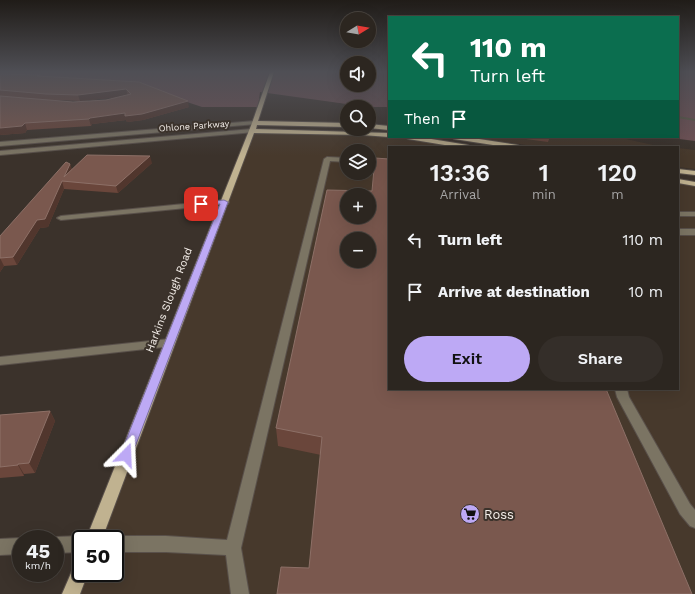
<!DOCTYPE html>
<html lang="en">
<head>
<meta charset="utf-8">
<style>
	body { margin:0; font-family:"Work Sans",sans-serif; background:#342e29; color:#f1f3f6; height:100vh; display:flex; flex-direction:column; font-size:15px; white-space:nowrap }
	* { box-sizing:border-box; margin:0 }
	p { font-size:13px; color:#a6a5a5 }
	.icon { flex:none; width:22px; height:22px; fill:none; stroke:currentColor; stroke-width:2; stroke-linecap:round; stroke-linejoin:round }
	.map { position:relative; flex:1; overflow:hidden }
	.side { position:absolute; left:388px; top:146px; width:291px; height:244px; display:flex; flex-direction:column; background:#2c2620; border-radius:0px; box-shadow:0 4px 16px #0002,0 0 0 1px #48433e }
	.side>* { flex:none }
	.banner { position:absolute; left:388px; top:16px; width:291px; height:122px; border-radius:0px; box-shadow:0 4px 16px #0002,0 0 0 1px #48433e; background:#0b6e4f; color:#fff; overflow:hidden }
	.needle { width:26px; rotate:79deg }
	.tools { position:absolute; left:340px; top:12px; display:grid; gap:8px }
	.tools a { display:grid; place-items:center; width:36px; height:36px; border-radius:50%; background:#2c2620; box-shadow:0 4px 16px #0002,0 0 0 1px #48433e; font-size:20px }
	.speed { position:absolute; left:12px; top:530px; display:flex; gap:8px; font-size:20px; font-weight:700; text-align:center }
	.speed>* { display:grid; place-content:center; width:52px; height:52px; border-radius:50%; background:#2c2620; box-shadow:0 4px 16px #0002,0 0 0 1px #48433e; line-height:1 }
	.speed small { font-size:10px; font-weight:400 }
	.speed .limit { border:2px solid #111; border-radius:6px; background:#fff; color:#111 }
	.pin { position:absolute; display:grid; place-items:center; width:34px; height:34px; color:#fff; margin:-17px; border-radius:8px; box-shadow:0 2px 6px #0006 }
	.me { position:absolute; width:44px; margin:-22px; rotate:21deg; stroke-linejoin:round; filter:drop-shadow(0 0 3px #0008) }
	.turn { display:flex; align-items:center; gap:14px; height:84px; padding:0 16px; font-size:18px }
	.turn .icon { width:52px; height:52px; stroke-width:2.5 }
	.turn b { display:block; font-size:28px; line-height:34px }
	.then { display:flex; align-items:center; height:38px; padding:0 16px; background:#0003; gap:8px; font-size:15px }
	.eta { display:flex; justify-content:space-evenly; align-items:center; height:68px; text-align:center }
	.eta b { font-size:24px; font-weight:600; line-height:28px }
	.action { display:flex; gap:8px; margin-top:auto; padding:8px 16px }
	.action a { flex:1; height:46px; border-radius:24px; background:#bda9f5; color:#111; font-size:16px; font-weight:600; line-height:46px; text-align:center }
	.action a+a { background:#342e29; color:#f1f3f6 }
	ul { padding:0; list-style:none }
	li { display:flex; align-items:center; gap:12px; height:52px; padding:0 16px }
	li div { flex:1 }
	li b { display:block; font-size:15px }
	li em { font-style:normal }
	.map>svg:first-child { display:block }
	.built { fill:#47392c; fill-rule:evenodd }
	.green { fill:#715154 }
	.lines { fill:none; stroke-linecap:round; stroke-linejoin:round }
	.stream { fill:#5b5b46; fill-rule:evenodd }
	.minor-casing { stroke:#59504a; stroke-width:2 }
	.major-casing { stroke:#59504a; stroke-width:2 }
	.minor { fill:#7b7463; fill-rule:evenodd }
	.major { fill:#c0b290; fill-rule:evenodd }
	.wall { fill:#6a463b; fill-rule:evenodd }
	.shaded-wall { fill:#51362d }
	.building { fill:#7a584e; stroke:#8d7067; fill-rule:evenodd }
	.route { fill:#bda9f5; stroke:#7b6e9f }
	.labels { text-anchor:middle; dominant-baseline:central; stroke-width:4; stroke-linejoin:round; paint-order:stroke }
	.far-street-label { font-size:9px; fill:#f6f0eb; stroke:#3b322b }
	.street-label { font-size:11px; fill:#f6f0eb; stroke:#3b322b }
	.near-poi-label { font-size:13px; fill:#f6f0eb; stroke:#3b322b; text-anchor:start }
</style>
</head>
<body>
<div class="map">
<svg width="695" height="594" viewBox="0 0 695 594">
	<rect width="100%" height="100%" fill="#3b322b"/>
	<path class="built" d="M 252,131 L 359,133 L 389,137 L 408,137 L 468,147 L 389,147 L 389,389 L 678,389 L 678,181 L 695,184 L 695,594 L 72,594 L 81,573 L 115,573 L 115,539 L 94,539 ZM 347,151 L 369,151 L 369,173 L 347,173 ZM 347,195 L 369,195 L 369,217 L 347,217 ZM 347,239 L 369,239 L 369,261 L 347,261 Z
		M 472,137 L 617,137 L 653,145 L 669,147 L 539,147 Z
		M 678,148 L 695,150 L 695,169 L 678,167 Z"/>
	<path class="green" d="M 0,72 L 347,72 L 347,85 L 369,85 L 369,72 L 389,72 L 389,107 L 368,107 L 260,92 L 258,107 L 202,107 L 181,100 L 0,78 Z
		M 678,72 L 695,72 L 695,141 L 663,137 L 678,137 Z"/>
	<g class="lines">
		<path class="stream" d="M 678,116 L 695,119 L 695,121 L 678,118 Z"/>
		<g class="minor-casing">
			<path id="minor" d="M 255,121 L 258,123 L 257,124 L 0,146 L 0,142 Z
				M 252,129 L 255,131 L 254,132 L 0,155 L 0,151 Z
				M 327,157 L 347,158 L 347,162 L 330,161 L 241,548 L 249,594 L 231,594 L 226,555 L 166,552 L 115,552 L 115,539 L 109,539 L 115,536 L 166,536 L 227,540 L 324,159 Z
				M 369,160 L 389,161 L 389,165 L 369,164 Z
				M 225,200 L 229,202 L 228,204 L 61,220 L 57,218 L 61,216 Z
				M 678,212 L 695,212 L 695,216 L 678,216 Z
				M 678,229 L 695,229 L 695,235 L 678,235 Z
				M 169,339 L 173,340 L 175,343 L 173,346 L 0,365 L 0,357 Z
				M 615,389 L 627,389 L 629,397 L 690,504 L 695,510 L 695,528 L 690,526 L 680,514 L 617,397 Z
				M 81,536 L 87,539 L 81,539 L 81,552 L 55,553 L 55,539 L 51,539 L 55,537 Z
				M 21,538 L 23,539 L 21,539 L 21,554 L 0,555 L 0,539 Z"/>
		</g>
		<g class="major-casing">
			<path id="major" d="M 270,72 L 274,72 L 258,121 L 347,123 L 347,127 L 257,125 L 256,129 L 389,133 L 389,137 L 362,135 L 254,133 L 102,539 L 86,539 L 252,123 Z
				M 369,124 L 389,126 L 389,130 L 369,128 Z
				M 405,137 L 419,137 L 468,145 L 471,147 L 457,147 L 408,139 Z
				M 451,137 L 466,137 L 518,145 L 521,147 L 506,147 L 454,139 Z
				M 678,169 L 695,171 L 695,175 L 678,173 Z
				M 678,179 L 695,182 L 695,186 L 678,183 Z
				M 81,562 L 81,573 L 88,573 L 80,594 L 62,594 L 75,564 Z"/>
		</g>
		<use href="#minor" class="minor"/>
		<use href="#major" class="major"/>
	</g>
	<path class="wall" d="M 0,74 L 139,82 L 189,107 L 143,120 L 127,122 L 126,120 L 92,124 L 91,126 L 27,130 L 25,133 L 0,135 L 0,96 L 38,99 L 0,96 ZM 119,97 L 106,100 L 73,102 L 53,100 L 80,101 Z
		M 511,137 L 550,137 L 548,142 Z
		M 389,159 L 309,568 L 321,455 L 278,446 L 276,428 L 372,191 Z
		M 152,163 L 118,193 L 64,189 L 48,227 L 40,228 L 17,265 L 4,266 L 0,272 L 0,236 L 70,164 L 72,170 Z
		M 50,411 L 55,421 L 35,473 L 24,474 L 24,476 L 0,478 L 0,415 Z"/>
	<path class="shaded-wall" d="M 126,89 L 128,96 L 80,101 L 78,95 Z
		M 188,101 L 189,107 L 143,120 L 127,122 L 126,120 L 92,124 L 91,126 L 89,119 L 90,118 Z
		M 25,123 L 27,130 L 25,133 L 0,135 L 0,128 Z
		M 150,156 L 152,163 L 118,193 L 116,186 Z
		M 70,164 L 72,171 L 64,177 Z
		M 62,181 L 64,189 L 48,227 L 40,228 L 17,265 L 13,257 Z
		M 0,258 L 4,266 L 0,272 Z
		M 50,411 L 55,421 L 35,473 L 29,463 Z
		M 18,464 L 24,474 L 24,476 L 18,465 Z"/>
	<path class="building" d="M 0,74 L 40,75 L 37,76 L 139,82 L 188,101 L 142,114 L 125,116 L 125,113 L 90,118 L 89,119 L 25,123 L 22,126 L 0,128 L 0,96 L 73,102 L 106,100 L 131,94 L 126,89 L 78,95 L 46,94 L 0,90 Z
		M 87,155 L 150,156 L 116,186 L 62,181 L 45,219 L 37,220 L 13,257 L 0,258 L 0,236 L 66,162 L 70,164 L 64,177 Z
		M 375,158 L 389,159 L 389,389 L 606,389 L 692,594 L 277,594 L 281,567 L 309,568 L 322,437 L 276,428 L 327,190 L 372,191 ZM 347,195 L 369,195 L 369,217 L 347,217 ZM 347,239 L 369,239 L 369,261 L 347,261 Z
		M 50,411 L 29,463 L 18,464 L 18,465 L 0,467 L 0,415 Z"/>
	<linearGradient id="sky" x2="0" y2="1"><stop stop-color="#201c18"/><stop offset="0.46" stop-color="#4f4f55"/><stop offset="1" stop-color="#4f4f55" stop-opacity="0"/></linearGradient>
	<rect width="695" height="156" fill="url(#sky)"/>
	<path class="route" d="M 224,200 L 228,202 L 132,455 L 131,459 L 126,460 L 122,459 L 120,455 L 220,204 L 201,206 L 197,204 L 201,202 Z"/>
	<defs>
		<g id="supermarket-disc" transform="scale(1)"><circle r="9.5" fill="#bda9f5" stroke="#3b322b"/><path d="M-6-5.5h2.5l.6 2H6L4.5 2H-2.5L-4.4-4H-6ZM-1.5 3.2a1.3 1.3 0 1 0 .1 0ZM3 3.2a1.3 1.3 0 1 0 .1 0Z" fill="#111"/></g>
	</defs>
	<g fill-rule="evenodd">
		<use href="#supermarket-disc" x="470" y="514"/>
	</g>
	<g class="labels">
		<g class="far-street-label">
			<text transform="translate(194 126) rotate(-4)">Ohlone Parkway</text>
		</g>
		<g class="street-label">
			<text transform="translate(169 300) rotate(-69)">Harkins Slough Road</text>
		</g>
		<g class="near-poi-label">
			<text x="484" y="514">Ross</text>
		</g>
	</g>
</svg>
<div class="tools">
<a><svg class="needle" viewBox="-14 -14 28 28"><path d="M0-13l5 13h-10z" fill="#e53935"/><path d="M0 13l5-13h-10z" fill="#a6a5a5"/></svg></a>
<a><svg class="icon" aria-label="sound" viewBox="0 0 24 24"><path d="M4 9h4l5-4v14l-5-4H4zM17 9q2 3 0 6"/></svg></a>
<a><svg class="icon" aria-label="search" viewBox="0 0 24 24"><circle cx="10" cy="10" r="6"/><path d="M15 15l6 6"/></svg></a>
<a><svg class="icon" aria-label="layers" viewBox="0 0 24 24"><path d="M12 4l9 5-9 5-9-5zM3 14l9 5 9-5"/></svg></a>
<a>+</a>
<a>−</a>
</div>
<div class="speed"><div>45<small>km/h</small></div><div class="limit">50</div></div>
<div class="pin" style="left:201px;top:204px;background:#d93025"><svg class="icon" aria-label="arrive" viewBox="0 0 24 24"><path d="M6 21V4h12l-3 4 3 4H6"/></svg></div>
<svg class="me" style="left:126px;top:455px" viewBox="-20 -20 40 40"><path d="M0-17L14 15 0 8-14 15z" fill="#bda9f5" stroke="#fff" stroke-width="4"/></svg>
<div class="banner">
<div class="turn"><svg class="icon" aria-label="left" viewBox="0 0 24 24"><path d="M17 20v-9H6M10 6l-5 5 5 5"/></svg><div><b>110 m</b>Turn left</div></div>
<div class="then">Then<svg class="icon" aria-label="arrive" viewBox="0 0 24 24"><path d="M6 21V4h12l-3 4 3 4H6"/></svg></div>
</div>
<section class="side">
<div class="eta">
<div><b>13:36</b><p>Arrival</p></div>
<div><b>1</b><p>min</p></div>
<div><b>120</b><p>m</p></div>
</div>
<ul>
<li><svg class="icon" aria-label="left" viewBox="0 0 24 24"><path d="M17 20v-9H6M10 6l-5 5 5 5"/></svg><div><b>Turn left</b></div><em>110 m</em></li>
<li><svg class="icon" aria-label="arrive" viewBox="0 0 24 24"><path d="M6 21V4h12l-3 4 3 4H6"/></svg><div><b>Arrive at destination</b></div><em>10 m</em></li>
</ul>
<div class="action"><a>Exit</a><a>Share</a></div>
</section>
</div>
</body>
</html>
